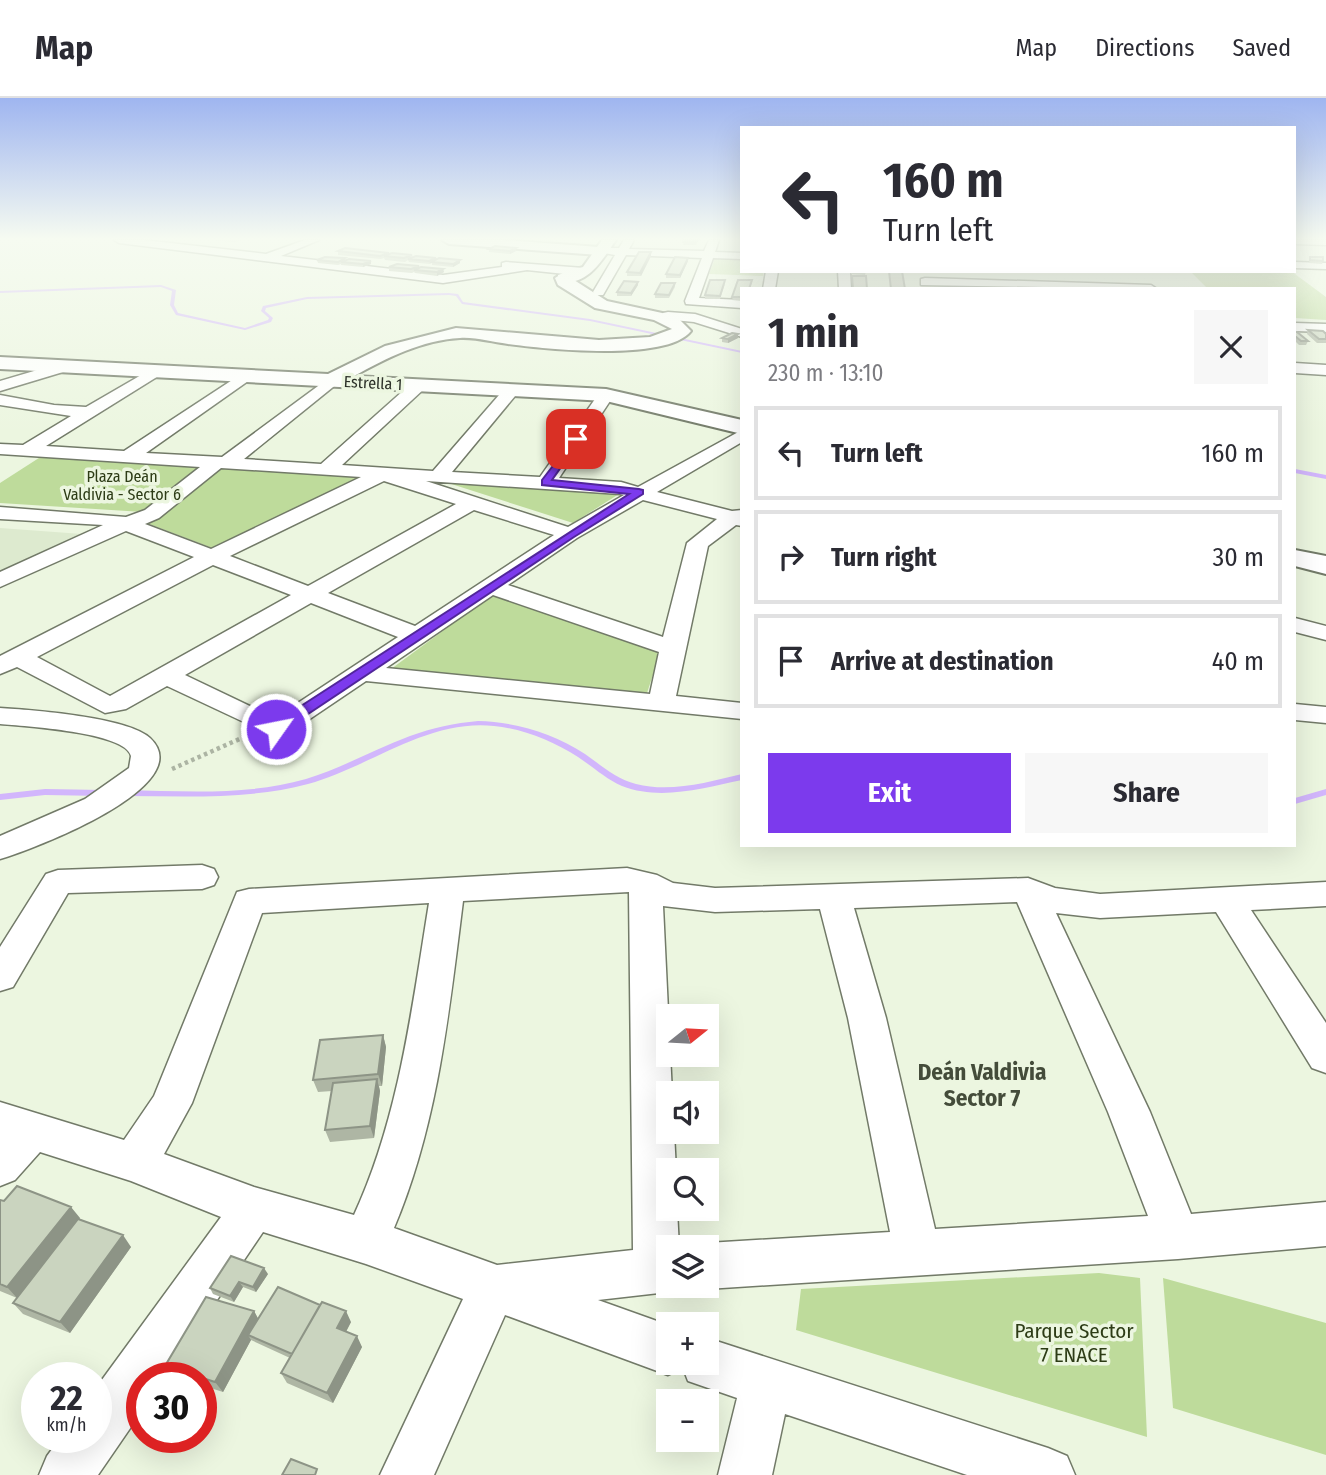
<!DOCTYPE html>
<html lang="en">
<head>
<meta charset="utf-8">
<style>
	body { margin:0; font-family:"Fira Sans Condensed",sans-serif; background:#f7f7f7; color:#2b2b33; height:100vh; display:flex; flex-direction:column; font-size:26px; white-space:nowrap }
	* { box-sizing:border-box; margin:0 }
	p { font-size:23px; color:#7c7c81 }
	.icon { flex:none; width:38px; height:38px; fill:none; stroke:currentColor; stroke-width:2; stroke-linecap:round; stroke-linejoin:round }
	.map { position:relative; flex:1; overflow:hidden }
	.details { position:absolute; left:740px; top:189px; width:556px; height:560px; display:flex; flex-direction:column; background:#fff; border-radius:0px; box-shadow:0 7px 28px #0002 }
	.details>* { flex:none }
	.top-card { position:absolute; left:740px; top:28px; width:556px; height:147px; border-radius:0px; box-shadow:0 7px 28px #0002; background:#fff; color:#2b2b33; overflow:hidden }
	.needle { width:46px; rotate:72deg }
	.fabs { position:absolute; left:656px; top:906px; display:grid; gap:14px }
	.fabs a { display:grid; place-items:center; width:63px; height:63px; border-radius:0px; background:#fff; box-shadow:0 7px 28px #0002; font-size:35px }
	.speed { position:absolute; left:21px; top:1264px; display:flex; gap:14px; font-size:35px; font-weight:700; text-align:center }
	.speed>* { display:grid; place-content:center; width:91px; height:91px; border-radius:50%; background:#fff; box-shadow:0 7px 28px #0002; line-height:1 }
	.speed small { font-size:18px; font-weight:400 }
	.speed .limit { border:10px solid #d22; background:#fff; color:#111 }
	.pin { position:absolute; display:grid; place-items:center; width:60px; height:60px; color:#fff; margin:-30px; border-radius:14px; box-shadow:0 4px 10px #0006 }
	.me { position:absolute; width:77px; margin:-38px; rotate:57deg; stroke-linejoin:round; filter:drop-shadow(0 0 5px #0008) }
	.turn { display:flex; align-items:center; gap:24px; height:147px; padding:0 28px; font-size:32px }
	.turn .icon { width:91px; height:91px; stroke-width:2.5 }
	.turn b { display:block; font-size:49px; line-height:60px }
	.round { display:grid; place-items:center; flex:none; width:74px; height:74px; border-radius:0px; background:#f7f7f7 }
	.head { display:flex; align-items:center; justify-content:space-between; height:119px; padding:0 28px }
	h1 { font-size:42px; font-weight:700; line-height:52px }
	.action { display:flex; gap:14px; margin-top:auto; padding:14px 28px }
	.action a { flex:1; height:80px; border-radius:0px; background:#7c3aed; color:#fff; font-size:28px; font-weight:700; line-height:80px; text-align:center }
	.action a+a { background:#f7f7f7; color:#2b2b33 }
	ul { padding:0; list-style:none }
	li { display:flex; align-items:center; gap:21px; height:94px; margin:0 14px 10px; padding:0 14px; border:4px solid #e1e1e2; border-radius:0px }
	li div { flex:1 }
	li b { display:block; font-size:26px }
	li em { font-style:normal }
	header { display:flex; align-items:center; gap:42px; box-sizing:border-box; height:98px; padding:0 35px; background:#fff; border-bottom:2px solid #e1e1e2 }
	header strong { font-size:33px }
	nav { display:flex; gap:38px; margin-inline-start:auto; font-size:24px }
	.map>svg:first-child { display:block }
	.built { fill:#ddeacf }
	.green { fill:#bedb9b }
	.lines { fill:none; stroke-linecap:round; stroke-linejoin:round }
	.stream { fill:#d2b6fc; fill-rule:evenodd }
	.minor-casing { stroke:#727a68; stroke-width:3 }
	.tertiary-casing { stroke:#727a68; stroke-width:4 }
	.secondary-casing { stroke:#727a68; stroke-width:4 }
	.path { stroke:#acb4a3; stroke-width:4.5; stroke-dasharray:3.5 3.5; stroke-linecap:butt }
	.minor { fill:#fff; fill-rule:evenodd }
	.tertiary { fill:#fff; fill-rule:evenodd }
	.secondary { fill:#fff; fill-rule:evenodd }
	.wall { fill:#aeb6a4 }
	.shaded-wall { fill:#8d9486 }
	.building { fill:#cad4bf; stroke:#8d9486; stroke-width:2 }
	.route { fill:#7c3aed; stroke:#51269a; stroke-width:2 }
	.labels { text-anchor:middle; dominant-baseline:central; stroke-width:7; stroke-linejoin:round; paint-order:stroke }
	.far-street-label { font-size:16px; fill:#2d3129; stroke:#ecf6e0 }
	.far-park-label { font-size:16px; fill:#2d3c16; stroke:#ecf6e0 }
	.near-park-label { font-size:21px; fill:#2d3c16; stroke:#ecf6e0 }
	.near-neighbourhood-label { font-size:23px; font-weight:bold; fill:#444c3a; stroke:#ecf6e0 }
</style>
</head>
<body>
<header>
<strong>Map</strong>
<nav><a>Map</a><a>Directions</a><a>Saved</a></nav>
</header>
<div class="map">
<svg width="1326" height="1377" viewBox="0 0 1326 1377">
	<rect width="100%" height="100%" fill="#ecf6e0"/>
	<path class="built" d="M 0,430 L 82,436 L 0,475 Z"/>
	<path class="green" d="M 715,160 L 742,160 L 742,173 L 764,173 L 763,178 L 709,176 Z
		M 1190,173 L 1291,173 L 1326,199 L 1326,222 L 1295,220 L 1295,191 L 1208,191 Z
		M 42,358 L 202,367 L 143,414 L 0,405 L 0,385 Z
		M 224,368 L 365,379 L 215,451 L 144,424 L 164,414 Z
		M 442,383 L 619,396 L 573,425 Z
		M 493,496 L 660,555 L 647,595 L 391,571 Z
		M 1099,1175 L 1140,1180 L 1147,1339 L 796,1232 L 801,1191 Z
		M 1163,1180 L 1326,1225 L 1326,1357 L 1173,1310 Z"/>
	<g class="lines">
		<path class="stream" d="M 161,187 L 176,192 L 174,207 L 178,215 L 245,230 L 268,222 L 269,220 L 261,213 L 263,208 L 307,199 L 449,195 L 458,196 L 463,204 L 590,221 L 742,253 L 742,255 L 590,223 L 462,206 L 456,198 L 449,197 L 307,201 L 266,210 L 265,213 L 273,220 L 271,224 L 245,232 L 176,217 L 170,207 L 172,193 L 161,189 L 0,195 L 0,193 Z
			M 1295,371 L 1326,377 L 1326,381 L 1295,375 Z
			M 478,623 C 516,624 553,635 585,656 C 601,667 616,681 636,686 C 671,695 708,684 742,676 L 742,682 C 703,690 661,703 622,688 C 606,681 593,669 578,659 C 553,643 524,631 494,628 C 427,621 370,669 308,686 C 248,702 186,698 124,698 L 120,695 L 124,692 C 184,693 247,698 306,681 C 342,670 375,651 410,638 C 432,630 455,625 478,623 Z
			M 45,691 L 103,692 L 107,695 L 103,698 L 45,697 L 0,702 L 0,696 Z
			M 1326,691 L 1326,697 L 1295,706 L 1295,700 Z"/>
		<g class="minor-casing">
			<path id="minor" d="M 114,142 L 144,142 L 266,156 L 305,142 L 319,142 L 281,158 L 443,177 L 502,169 L 502,165 L 506,164 L 584,170 L 590,174 L 584,178 L 527,172 L 443,185 L 119,145 Z
				M 624,142 L 634,142 L 629,151 L 704,153 L 709,142 L 719,142 L 715,154 L 742,155 L 742,161 L 713,160 L 699,200 L 742,202 L 742,210 L 686,206 L 685,203 L 702,160 L 626,157 L 603,197 L 595,197 L 593,194 L 615,157 L 593,153 L 599,150 L 619,150 Z
				M 1295,142 L 1326,142 L 1326,147 L 1295,146 Z
				M 1295,164 L 1326,165 L 1326,171 L 1295,170 Z
				M 766,173 L 778,173 L 775,191 L 763,191 Z
				M 838,173 L 850,173 L 851,191 L 839,191 Z
				M 925,180 L 1151,187 L 1157,191 L 921,187 L 921,181 Z
				M 668,214 L 695,216 L 742,231 L 742,239 L 694,224 L 663,221 L 663,215 Z
				M 1295,225 L 1326,226 L 1326,234 L 1295,233 Z
				M 68,263 L 73,265 L 73,271 L 0,293 L 0,283 Z
				M 1295,265 L 1326,267 L 1326,277 L 1295,275 Z
				M 155,269 L 163,274 L 160,277 L 46,348 L 124,353 L 246,273 L 251,275 L 251,281 L 146,355 L 222,359 L 333,277 L 341,282 L 338,285 L 244,361 L 321,366 L 413,284 L 425,284 L 425,290 L 342,367 L 433,373 L 506,289 L 512,287 L 520,292 L 452,374 L 540,379 L 600,294 L 606,292 L 614,297 L 559,380 L 621,384 L 638,389 L 742,332 L 742,344 L 657,394 L 732,413 L 742,412 L 742,428 L 736,427 L 708,448 L 676,598 L 742,605 L 742,621 L 366,583 L 286,637 L 276,639 L 167,588 L 126,611 L 105,615 L 17,569 L 0,576 L 0,558 L 194,459 L 126,433 L 0,489 L 0,474 L 103,427 L 0,421 L 0,409 L 126,419 L 145,412 L 200,369 L 0,356 L 0,346 L 23,347 L 71,318 L 0,307 L 0,297 L 54,307 L 86,309 ZM 221,370 L 361,379 L 211,451 L 145,426 L 159,420 ZM 384,383 L 456,406 L 308,488 L 230,458 ZM 426,383 L 620,396 L 624,397 L 568,429 ZM 643,402 L 717,421 L 687,445 L 663,539 L 508,487 L 577,440 ZM 474,412 L 554,437 L 415,528 L 328,495 ZM 213,467 L 291,497 L 110,598 L 37,559 ZM 493,497 L 659,554 L 650,596 L 386,570 ZM 311,505 L 398,539 L 275,620 L 185,577 Z
				M 1295,520 L 1326,528 L 1326,542 L 1295,534 Z
				M 1295,606 L 1326,609 L 1326,625 L 1295,622 Z
				M 0,610 C 32,612 128,619 150,640 C 201,688 31,752 0,761 L 0,738 L 85,701 L 129,670 L 131,658 C 126,634 23,628 0,626 Z
				M 202,767 L 214,771 L 218,779 L 214,787 L 202,791 L 68,795 L 13,889 L 0,893 L 0,849 L 46,776 L 58,772 Z
				M 627,770 L 657,777 L 673,785 L 715,790 L 1028,780 L 1055,790 L 1100,796 L 1326,784 L 1326,808 L 1251,812 L 1326,925 L 1326,975 L 1312,970 L 1216,814 L 1100,820 L 1056,815 L 1150,1014 L 1191,1116 L 1326,1104 L 1326,1148 L 1178,1161 L 707,1191 L 700,1188 L 707,1188 L 707,1150 L 695,1150 L 707,1145 L 890,1134 L 848,920 L 820,811 L 715,814 L 663,808 L 672,996 L 668,996 L 668,1034 L 674,1034 L 676,1073 L 668,1073 L 668,1111 L 677,1111 L 679,1150 L 668,1150 L 668,1188 L 683,1188 L 668,1194 L 598,1202 L 668,1227 L 668,1265 L 707,1265 L 707,1240 L 1048,1350 L 1067,1358 L 1075,1377 L 967,1377 L 785,1316 L 772,1377 L 718,1377 L 737,1300 L 688,1283 L 683,1270 L 668,1277 L 505,1217 L 434,1377 L 380,1377 L 463,1201 L 366,1166 L 263,1134 L 165,1279 L 142,1279 L 142,1313 L 98,1377 L 39,1377 L 47,1358 L 61,1339 L 96,1339 L 96,1290 L 221,1119 L 131,1083 L 40,1054 L 15,1082 L 0,1088 L 0,1004 L 124,1042 L 154,998 L 237,794 L 249,791 ZM 629,794 L 633,1152 L 497,1167 L 394,1130 C 438,1026 449,914 463,803 ZM 1017,804 L 1108,1014 L 1148,1118 L 935,1131 L 886,920 L 854,810 ZM 429,805 C 412,910 399,1020 354,1117 L 254,1089 L 164,1056 L 192,1005 L 262,815 Z"/>
		</g>
		<g class="tertiary-casing">
			<path id="tertiary" d="M 442,142 L 504,142 L 599,149 L 606,153 L 599,157 L 449,146 Z
				M 563,175 L 607,203 L 676,218 L 691,233 C 667,264 545,251 508,246 C 492,244 476,239 460,240 C 422,242 387,260 354,278 L 606,291 L 742,322 L 742,336 L 606,303 L 0,271 L 0,259 L 328,276 L 385,248 L 456,230 L 599,242 L 650,239 L 672,231 L 654,222 L 595,210 L 558,187 L 555,180 Z
				M 1295,452 L 1326,458 L 1326,476 L 1295,468 Z"/>
		</g>
		<g class="secondary-casing">
			<path id="secondary" d="M 602,142 L 616,142 C 602,162 587,190 558,183 L 558,177 L 583,169 Z"/>
		</g>
		<path class="path" d="M 172,671 L 244,639"/>
		<use href="#minor" class="minor"/>
		<use href="#tertiary" class="tertiary"/>
		<use href="#secondary" class="secondary"/>
	</g>
	<path class="wall" d="M 213,142 L 243,142 L 234,144 Z
		M 536,142 L 551,142 L 549,144 L 536,143 Z
		M 684,142 L 699,142 L 696,147 L 683,147 Z
		M 516,150 L 516,153 L 510,156 L 489,154 L 489,151 Z
		M 338,153 L 389,155 L 389,156 L 412,159 L 436,160 L 437,161 L 460,162 L 460,165 L 453,169 L 432,167 L 432,165 L 430,166 L 409,164 L 408,162 L 405,164 L 385,162 L 384,160 L 381,161 L 338,157 Z
		M 651,158 L 641,178 L 627,178 L 627,174 Z
		M 1310,159 L 1323,163 L 1322,166 L 1309,165 Z
		M 345,160 L 345,162 L 371,166 L 363,169 L 341,167 L 341,166 L 338,167 L 318,165 L 317,162 Z
		M 688,163 L 680,180 L 666,180 L 666,176 Z
		M 389,169 L 443,171 L 444,174 L 437,178 L 415,175 L 414,174 L 412,175 L 389,173 Z
		M 851,173 L 866,173 L 865,177 L 851,176 Z
		M 738,182 L 752,182 L 750,191 L 742,191 L 742,203 L 732,202 Z
		M 675,185 L 675,189 L 669,200 L 655,200 L 655,196 Z
		M 725,186 L 720,201 L 705,201 L 705,197 Z
		M 638,187 L 631,198 L 617,198 L 617,194 Z
		M 1308,232 L 1326,235 L 1326,245 L 1317,245 L 1307,236 Z
		M 1295,234 L 1308,243 L 1306,247 L 1299,247 L 1295,243 Z
		M 738,236 L 738,240 L 728,245 L 722,244 L 722,240 Z
		M 383,937 L 386,949 L 382,988 L 379,988 L 380,993 L 374,1040 L 330,1044 L 325,1032 L 332,993 L 318,994 L 313,982 Z
		M 0,1102 L 80,1120 L 79,1122 L 131,1149 L 70,1235 L 23,1216 L 13,1205 L 17,1200 L 0,1193 Z
		M 268,1176 L 256,1194 L 243,1189 L 234,1204 L 213,1196 L 210,1190 Z
		M 254,1213 L 258,1221 L 351,1224 L 346,1234 L 362,1249 L 333,1305 L 287,1285 L 281,1275 L 290,1260 L 251,1242 L 223,1294 L 201,1287 L 201,1279 L 177,1279 L 174,1278 L 165,1268 Z"/>
	<path class="shaded-wall" d="M 516,150 L 516,153 L 510,156 L 510,153 Z
		M 651,154 L 651,158 L 641,178 L 640,175 Z
		M 688,160 L 688,163 L 680,180 L 680,177 Z
		M 460,162 L 460,165 L 453,169 L 453,166 Z
		M 371,163 L 371,166 L 363,169 L 363,166 Z
		M 443,171 L 444,174 L 437,178 L 437,174 Z
		M 638,184 L 638,187 L 631,198 L 631,195 Z
		M 738,236 L 738,240 L 728,245 L 728,241 Z
		M 383,937 L 386,949 L 382,988 L 378,976 Z
		M 377,981 L 380,993 L 374,1040 L 370,1028 Z
		M 71,1109 L 80,1120 L 17,1200 L 7,1189 Z
		M 123,1137 L 131,1149 L 70,1235 L 60,1224 Z
		M 264,1170 L 268,1176 L 256,1194 L 253,1189 Z
		M 239,1184 L 243,1189 L 234,1204 L 230,1198 Z
		M 254,1213 L 260,1224 L 248,1237 L 251,1242 L 223,1294 L 215,1284 Z
		M 346,1213 L 351,1224 L 342,1241 L 337,1230 Z
		M 357,1238 L 362,1249 L 333,1305 L 327,1295 Z"/>
	<path class="building" d="M 684,142 L 698,142 L 696,144 L 683,144 Z
		M 495,148 L 516,150 L 510,153 L 489,151 Z
		M 345,150 L 389,155 L 380,158 L 338,153 Z
		M 639,154 L 651,154 L 640,175 L 627,174 Z
		M 392,155 L 412,157 L 404,160 L 384,158 Z
		M 416,158 L 436,160 L 429,163 L 408,161 Z
		M 325,159 L 345,160 L 338,164 L 317,162 Z
		M 675,159 L 688,160 L 680,177 L 666,176 Z
		M 1310,159 L 1323,159 L 1323,163 L 1310,162 Z
		M 439,160 L 460,162 L 453,166 L 432,164 Z
		M 349,161 L 371,163 L 363,166 L 341,164 Z
		M 397,166 L 419,168 L 411,171 L 389,169 Z
		M 421,169 L 443,171 L 437,174 L 414,172 Z
		M 889,173 L 902,173 L 905,191 L 891,191 Z
		M 852,178 L 866,178 L 867,191 L 853,191 Z
		M 710,182 L 725,182 L 720,198 L 705,197 Z
		M 738,182 L 752,182 L 749,191 L 742,191 L 742,199 L 732,199 Z
		M 624,183 L 638,184 L 631,195 L 617,194 Z
		M 661,185 L 675,185 L 669,197 L 655,196 Z
		M 1308,232 L 1323,233 L 1326,236 L 1326,241 L 1319,241 Z
		M 1295,234 L 1297,234 L 1308,243 L 1301,243 L 1295,238 Z
		M 732,235 L 738,236 L 728,241 L 722,240 Z
		M 383,937 L 378,976 L 313,982 L 320,942 Z
		M 377,981 L 370,1028 L 325,1032 L 333,985 Z
		M 17,1088 L 71,1109 L 7,1189 L 0,1186 L 0,1102 L 4,1103 Z
		M 78,1121 L 123,1137 L 60,1224 L 13,1205 Z
		M 231,1158 L 264,1170 L 253,1189 L 239,1184 L 230,1198 L 210,1190 Z
		M 278,1189 L 320,1207 L 292,1256 L 248,1237 Z
		M 206,1199 L 254,1213 L 215,1284 L 165,1268 Z
		M 322,1204 L 346,1213 L 337,1230 L 357,1238 L 327,1295 L 281,1275 Z
		M 291,1361 L 317,1371 L 315,1377 L 282,1377 Z"/>
	<linearGradient id="sky" x2="0" y2="1"><stop stop-color="#9fb5f0"/><stop offset="0.42" stop-color="#f6fbf1"/><stop offset="1" stop-color="#f6fbf1" stop-opacity="0"/></linearGradient>
	<rect width="1326" height="335" fill="url(#sky)"/>
	<path class="route" d="M 576,338 L 581,341 L 552,382 L 639,391 L 643,392 L 643,396 L 574,439 L 281,634 L 270,634 L 270,628 L 629,396 L 542,387 L 542,382 Z"/>
	<g class="labels">
		<g class="far-street-label">
			<text transform="translate(373 285) rotate(3)">Estrella 1</text>
		</g>
		<g class="far-park-label">
			<text x="122" y="378">Plaza Deán<tspan x="122" dy="18">Valdivia - Sector 6</tspan></text>
		</g>
		<g class="near-park-label">
			<text x="1074" y="1233">Parque Sector<tspan x="1074" dy="24">7 ENACE</tspan></text>
		</g>
		<g class="near-neighbourhood-label">
			<text x="982" y="974">Deán Valdivia<tspan x="982" dy="26">Sector 7</tspan></text>
		</g>
	</g>
</svg>
<div class="fabs">
<a><svg class="needle" viewBox="-14 -14 28 28"><path d="M0-13l5 13h-10z" fill="#e53935"/><path d="M0 13l5-13h-10z" fill="#7c7c81"/></svg></a>
<a><svg class="icon" aria-label="sound" viewBox="0 0 24 24"><path d="M4 9h4l5-4v14l-5-4H4zM17 9q2 3 0 6"/></svg></a>
<a><svg class="icon" aria-label="search" viewBox="0 0 24 24"><circle cx="10" cy="10" r="6"/><path d="M15 15l6 6"/></svg></a>
<a><svg class="icon" aria-label="layers" viewBox="0 0 24 24"><path d="M12 4l9 5-9 5-9-5zM3 14l9 5 9-5"/></svg></a>
<a>+</a>
<a>−</a>
</div>
<div class="speed"><div>22<small>km/h</small></div><div class="limit">30</div></div>
<div class="pin" style="left:576px;top:341px;background:#d93025"><svg class="icon" aria-label="arrive" viewBox="0 0 24 24"><path d="M6 21V4h12l-3 4 3 4H6"/></svg></div>
<svg class="me" style="left:276px;top:631px" viewBox="-20 -20 40 40"><circle r="17" fill="#7c3aed" stroke="#fff" stroke-width="3"/><path d="M0-11L8 9 0 5-8 9z" fill="#fff"/></svg>
<div class="top-card">
<div class="turn"><svg class="icon" aria-label="left" viewBox="0 0 24 24"><path d="M17 20v-9H6M10 6l-5 5 5 5"/></svg><div><b>160 m</b>Turn left</div></div>
</div>
<section class="details">
<div class="head"><div><h1>1 min</h1><p>230 m · 13:10</p></div><a class="round"><svg class="icon" aria-label="close" viewBox="0 0 24 24"><path d="M6 6l12 12M18 6L6 18"/></svg></a></div>
<ul>
<li><svg class="icon" aria-label="left" viewBox="0 0 24 24"><path d="M17 20v-9H6M10 6l-5 5 5 5"/></svg><div><b>Turn left</b></div><em>160 m</em></li>
<li><svg class="icon" aria-label="right" viewBox="0 0 24 24"><path d="M7 20v-9h11M14 6l5 5-5 5"/></svg><div><b>Turn right</b></div><em>30 m</em></li>
<li><svg class="icon" aria-label="arrive" viewBox="0 0 24 24"><path d="M6 21V4h12l-3 4 3 4H6"/></svg><div><b>Arrive at destination</b></div><em>40 m</em></li>
</ul>
<div class="action"><a>Exit</a><a>Share</a></div>
</section>
</div>
</body>
</html>
